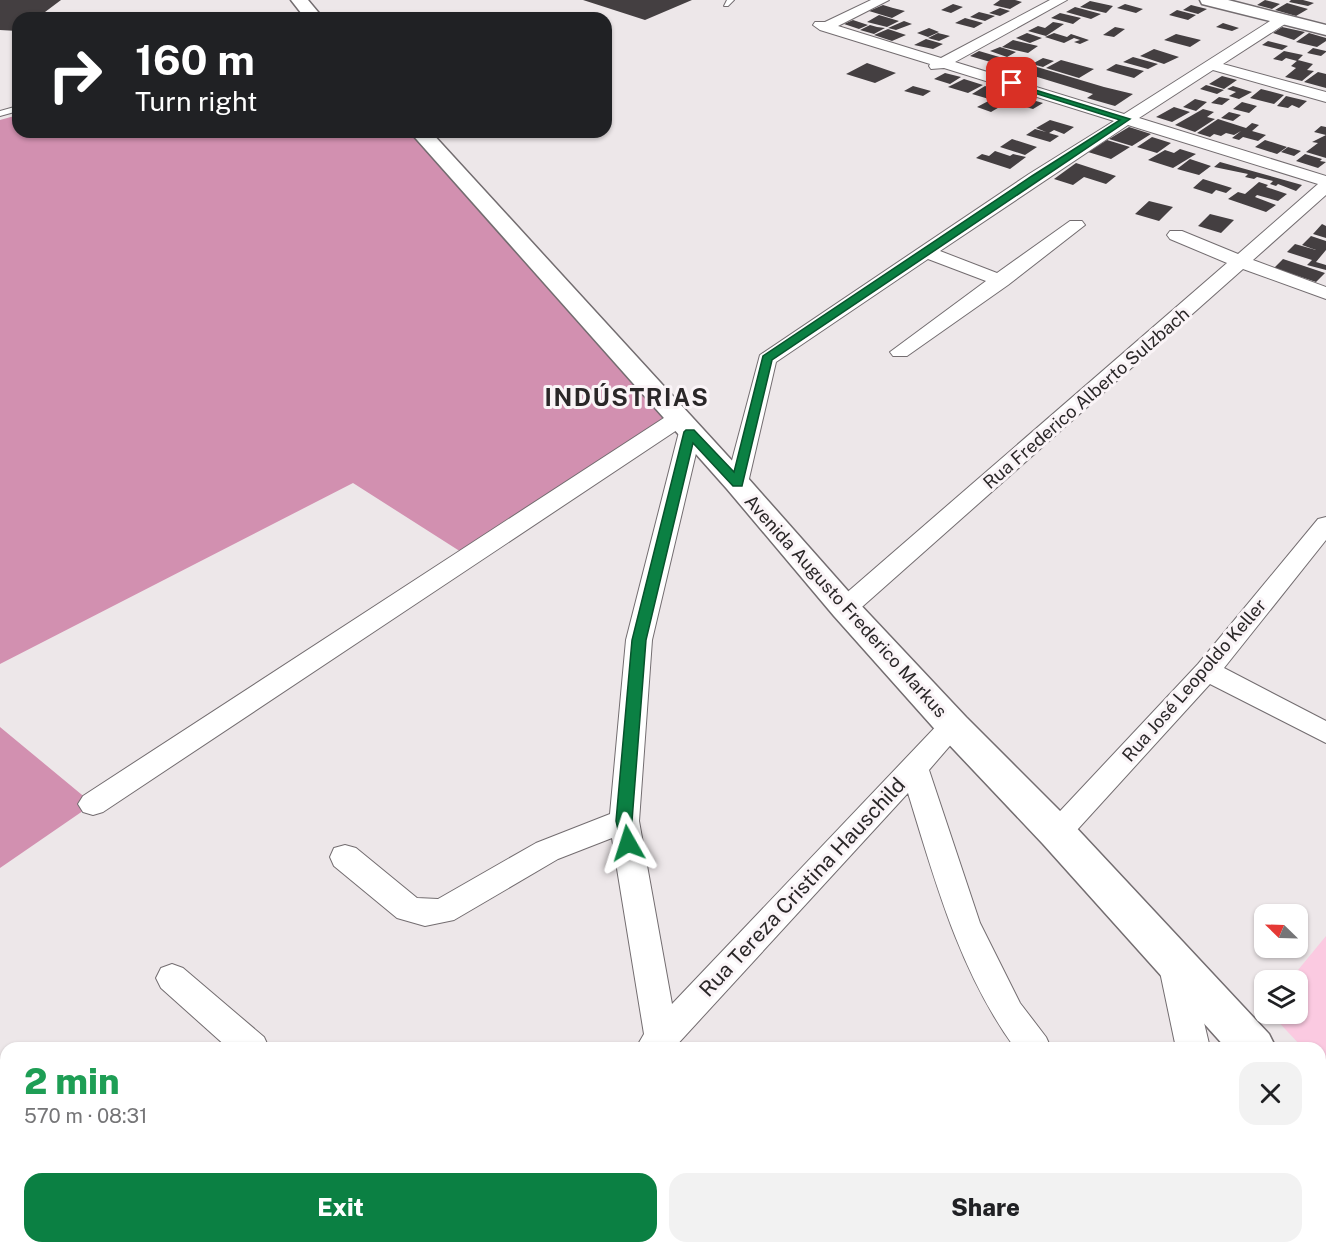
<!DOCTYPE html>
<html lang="en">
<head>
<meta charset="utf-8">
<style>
	body { margin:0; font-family:"Public Sans",sans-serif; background:#f2f2f2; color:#202124; height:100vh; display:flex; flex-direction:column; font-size:22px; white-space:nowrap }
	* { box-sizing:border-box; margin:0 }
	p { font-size:20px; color:#757577 }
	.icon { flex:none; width:33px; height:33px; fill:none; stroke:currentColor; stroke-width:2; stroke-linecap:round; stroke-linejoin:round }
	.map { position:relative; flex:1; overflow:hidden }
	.details { position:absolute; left:0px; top:1042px; width:1326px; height:212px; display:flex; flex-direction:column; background:#fff; border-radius:18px 18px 0 0; box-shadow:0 2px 4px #0004 }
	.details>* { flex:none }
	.banner { position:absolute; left:12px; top:12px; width:600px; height:126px; border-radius:18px; box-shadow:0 2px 4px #0004; background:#202124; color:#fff; overflow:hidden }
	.needle { width:39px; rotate:293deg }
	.controls { position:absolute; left:1254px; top:904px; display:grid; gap:12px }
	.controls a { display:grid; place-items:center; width:54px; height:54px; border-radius:12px; background:#fff; box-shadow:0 2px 4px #0004; font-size:30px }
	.pin { position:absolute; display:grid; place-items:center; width:51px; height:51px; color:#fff; margin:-26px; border-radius:12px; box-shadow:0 3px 9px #0006 }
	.me { position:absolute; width:66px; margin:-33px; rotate:354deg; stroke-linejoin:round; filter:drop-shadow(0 0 4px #0008) }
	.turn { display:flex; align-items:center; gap:21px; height:126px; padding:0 24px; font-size:27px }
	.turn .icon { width:78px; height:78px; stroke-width:2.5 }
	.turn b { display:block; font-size:42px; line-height:51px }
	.round { display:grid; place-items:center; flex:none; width:63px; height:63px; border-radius:18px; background:#f2f2f2 }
	.headline { display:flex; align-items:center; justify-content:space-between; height:102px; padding:0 24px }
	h1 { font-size:36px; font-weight:800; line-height:45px; color:#1e9e55 }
	.primary-button { display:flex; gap:12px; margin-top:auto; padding:12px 24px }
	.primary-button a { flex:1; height:69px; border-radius:18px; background:#0b8043; color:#fff; font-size:24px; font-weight:800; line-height:69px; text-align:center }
	.primary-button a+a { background:#f2f2f2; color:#202124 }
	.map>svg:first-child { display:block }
	.green { fill:#fbcae1 }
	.forest { fill:#d290b0 }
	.building { fill:#443f41 }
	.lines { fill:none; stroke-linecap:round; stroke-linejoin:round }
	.lane-casing { stroke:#736d70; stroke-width:2 }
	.street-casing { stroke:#736d70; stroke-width:2 }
	.secondary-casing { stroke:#736d70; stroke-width:3 }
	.lane { fill:#fff; fill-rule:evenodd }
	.street { fill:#fff; fill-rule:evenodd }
	.secondary { fill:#fff; fill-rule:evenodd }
	.route { fill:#0b8043; stroke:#07532c; stroke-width:1.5 }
	.labels { text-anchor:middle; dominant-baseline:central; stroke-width:6; stroke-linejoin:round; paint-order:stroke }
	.street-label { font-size:18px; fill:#2a2728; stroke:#faf4f7 }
	.near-street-label { font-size:21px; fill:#2a2728; stroke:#faf4f7 }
	.district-label { font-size:24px; font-weight:bold; letter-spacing:1.5px; fill:#2a2728; stroke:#faf4f7 }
</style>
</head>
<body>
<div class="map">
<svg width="1326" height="1253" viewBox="0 0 1326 1253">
	<rect width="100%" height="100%" fill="#ede7e9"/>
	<path class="green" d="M 1326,936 L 1326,1073 L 1320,1066 L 1320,1048 L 1303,1048 L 1271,1014 L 1298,1014 L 1298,981 L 1289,981 Z"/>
	<path class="forest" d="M 18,115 L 18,132 L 420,132 L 678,419 L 469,557 L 353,483 L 0,664 L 0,120 Z
		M 0,727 L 93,804 L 0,868 Z"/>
	<path class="building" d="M 0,0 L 61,0 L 37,18 L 18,18 L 18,31 L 0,30 Z
		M 583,0 L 692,0 L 645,20 Z
		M 1000,0 L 1015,0 L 1022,2 L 1010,9 L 993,5 Z
		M 1265,0 L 1280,4 L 1272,9 L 1257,5 Z
		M 1291,0 L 1303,0 L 1314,3 L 1308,6 L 1289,2 Z
		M 1090,1 L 1113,6 L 1106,13 L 1080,7 Z
		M 1287,3 L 1308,9 L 1296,16 L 1275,10 Z
		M 953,4 L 963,7 L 951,13 L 941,10 Z
		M 1125,4 L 1143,9 L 1136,13 L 1117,8 Z
		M 883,5 L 893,8 L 905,11 L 892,18 L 869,11 Z
		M 1191,5 L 1207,9 L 1198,14 L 1183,10 Z
		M 1075,7 L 1101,14 L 1091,19 L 1066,12 Z
		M 1000,8 L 1010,11 L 1000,16 L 989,13 Z
		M 1177,10 L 1196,15 L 1188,20 L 1169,15 Z
		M 979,12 L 995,16 L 985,21 L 970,17 Z
		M 1060,13 L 1081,18 L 1073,24 L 1051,18 Z
		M 879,15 L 899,21 L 887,27 L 867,22 Z
		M 965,18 L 983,23 L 974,28 L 955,23 Z
		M 853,20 L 868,25 L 859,29 L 844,24 Z
		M 904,21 L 912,24 L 896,30 L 888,28 Z
		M 1053,22 L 1064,24 L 1046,36 L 1028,31 L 1038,26 L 1045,28 Z
		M 1223,23 L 1239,28 L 1232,31 L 1216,27 Z
		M 870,25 L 877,27 L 885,28 L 874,34 L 860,30 Z
		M 1115,27 L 1125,29 L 1114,37 L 1103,35 Z
		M 1282,27 L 1305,32 L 1294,40 L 1273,33 Z
		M 929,28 L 939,32 L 928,37 L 917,33 Z
		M 888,29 L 906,35 L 892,41 L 874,35 Z
		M 938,33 L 950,36 L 939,41 L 928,38 Z
		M 1027,33 L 1042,38 L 1030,43 L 1016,38 Z
		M 1054,33 L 1067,37 L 1071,34 L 1089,40 L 1080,44 L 1074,42 L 1080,40 L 1074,38 L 1064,43 L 1045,37 Z
		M 1309,33 L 1326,38 L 1326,41 L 1317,47 L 1296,42 Z
		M 1176,34 L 1201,40 L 1190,47 L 1164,40 Z
		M 926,39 L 943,44 L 933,49 L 914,45 Z
		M 1013,40 L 1038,46 L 1028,53 L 1002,47 Z
		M 1268,41 L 1288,46 L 1282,50 L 1262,45 Z
		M 1000,47 L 1016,52 L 1007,57 L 990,51 Z
		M 1313,48 L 1326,51 L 1326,52 L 1321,56 L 1307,53 Z
		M 1154,49 L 1179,57 L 1164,64 L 1140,56 Z
		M 979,51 L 1013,61 L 1004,66 L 970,56 Z
		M 1284,51 L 1303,55 L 1297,61 L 1286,58 L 1282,61 L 1273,59 Z
		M 1133,57 L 1158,64 L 1148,69 L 1123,62 Z
		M 1043,58 L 1054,61 L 1043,67 L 1032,64 Z
		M 1061,60 L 1094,69 L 1079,78 L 1046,68 Z
		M 1298,60 L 1313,64 L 1307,70 L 1314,71 L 1302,81 L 1285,77 L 1296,68 L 1291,66 Z
		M 1017,61 L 1104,87 L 1133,94 L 1115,106 L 1087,98 L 1093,94 L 1005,67 Z
		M 867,63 L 896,73 L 875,83 L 846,74 Z
		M 1116,64 L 1144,71 L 1134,78 L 1106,70 Z
		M 1318,72 L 1326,74 L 1326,88 L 1304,82 Z
		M 945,73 L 961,77 L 950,84 L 934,79 Z
		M 1222,76 L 1237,80 L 1224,89 L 1209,84 Z
		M 964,79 L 983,85 L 968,93 L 948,87 Z
		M 1206,85 L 1224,90 L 1217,94 L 1200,89 Z
		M 913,86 L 931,91 L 923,96 L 904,91 Z
		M 985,86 L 1002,91 L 989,99 L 972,94 Z
		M 1233,86 L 1252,92 L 1239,99 L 1229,96 L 1236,92 L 1227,89 Z
		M 1261,89 L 1284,95 L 1274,104 L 1250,98 Z
		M 1286,96 L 1307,101 L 1299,108 L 1292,105 L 1288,108 L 1277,106 Z
		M 1007,97 L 1016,100 L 1022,97 L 1043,103 L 1033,109 L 1008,102 L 991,112 L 977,107 L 994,98 L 1001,100 Z
		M 1219,97 L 1230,99 L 1222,105 L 1211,103 Z
		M 1195,99 L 1207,102 L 1196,111 L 1183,107 Z
		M 1242,102 L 1257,106 L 1249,113 L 1233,109 Z
		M 1174,107 L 1190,112 L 1172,122 L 1156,117 Z
		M 1203,109 L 1214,112 L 1207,117 L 1215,119 L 1195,132 L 1175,125 Z
		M 1229,112 L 1241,115 L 1233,121 L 1221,118 Z
		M 1218,119 L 1246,128 L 1252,123 L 1259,125 L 1252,131 L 1266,135 L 1258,141 L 1243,137 L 1239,140 L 1232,138 L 1241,131 L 1234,135 L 1226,133 L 1221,136 L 1214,134 L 1210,137 L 1197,133 Z
		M 1050,120 L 1074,127 L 1064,134 L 1054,130 L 1049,133 L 1059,136 L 1050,142 L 1026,135 L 1035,129 L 1046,132 L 1036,128 Z
		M 1321,126 L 1326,127 L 1326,158 L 1306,152 L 1318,143 L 1312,142 L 1326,135 L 1314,132 Z
		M 1129,127 L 1151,134 L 1132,146 L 1109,139 Z
		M 1152,137 L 1171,143 L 1157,153 L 1137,147 Z
		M 1012,139 L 1037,147 L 1025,155 L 1000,147 Z
		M 1107,140 L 1130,147 L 1111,159 L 1088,152 Z
		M 1265,140 L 1287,147 L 1277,154 L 1255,147 Z
		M 1288,147 L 1301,151 L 1294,156 L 1281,152 Z
		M 1180,149 L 1196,154 L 1173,168 L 1148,160 L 1165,150 L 1174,153 Z
		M 995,151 L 1010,156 L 1013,154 L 1026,157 L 1010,169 L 976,158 L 982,154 L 989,156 Z
		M 1305,154 L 1322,159 L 1320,161 L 1326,162 L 1318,168 L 1296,161 Z
		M 1190,159 L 1211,166 L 1199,175 L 1177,169 Z
		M 1220,162 L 1302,185 L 1296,191 L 1278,184 L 1276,186 L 1270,184 L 1273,181 L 1257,177 L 1254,179 L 1245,177 L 1248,174 L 1214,167 Z
		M 1076,163 L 1116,176 L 1106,184 L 1084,177 L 1073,185 L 1054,179 Z
		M 1203,179 L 1232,188 L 1226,193 L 1216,190 L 1212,194 L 1193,188 Z
		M 1259,182 L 1268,185 L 1266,187 L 1287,194 L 1278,201 L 1257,195 L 1255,197 L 1276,205 L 1266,212 L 1228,199 L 1238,192 L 1245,194 Z
		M 1149,201 L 1173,207 L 1159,221 L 1135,214 Z
		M 1210,214 L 1234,220 L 1221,233 L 1198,226 Z
		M 1322,224 L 1326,226 L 1326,238 L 1313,234 Z
		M 1311,236 L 1326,241 L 1326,250 L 1316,262 L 1326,265 L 1326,270 L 1307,265 L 1312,260 L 1287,252 L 1295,244 L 1316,250 L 1302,245 Z
		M 1283,259 L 1325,273 L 1316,282 L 1274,268 Z"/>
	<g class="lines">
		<g class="lane-casing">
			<path id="lane" d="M 727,0 L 734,0 L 728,6 L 724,6 Z
				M 18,106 L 18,111 L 0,116 L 0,111 Z"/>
		</g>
		<g class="street-casing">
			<path id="street" d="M 871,0 L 889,0 L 838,26 L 941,58 L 1050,0 L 1067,0 L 955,62 L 1124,114 L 1278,16 L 1288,16 L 1290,19 L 1288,22 L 1223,64 L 1326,92 L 1326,102 L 1213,70 L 1139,118 L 1326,176 L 1326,195 L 1253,260 L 1326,287 L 1326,299 L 1243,269 L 854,614 L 845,616 L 836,614 L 832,608 L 836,602 L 1227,263 L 1170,239 L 1167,235 L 1170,231 L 1182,231 L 1238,254 L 1318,184 L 1128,125 L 940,251 L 997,273 L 1070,221 L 1082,221 L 1085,225 L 1008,285 L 907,356 L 893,356 L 890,352 L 986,281 L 928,259 L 776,362 L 748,483 L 745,488 L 737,490 L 729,488 L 726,483 L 760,355 L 1029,174 L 1114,121 L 944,68 L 931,69 L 929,66 L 930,64 L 820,30 L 813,25 L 815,22 L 825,22 Z
				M 678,413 L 686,414 L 689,419 L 686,424 L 103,812 L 93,815 L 83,812 L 78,804 L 83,796 L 670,414 Z
				M 690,426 L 698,427 L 701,432 L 652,640 L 639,821 L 672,1004 L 943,719 L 953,716 L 963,719 L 967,726 L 929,770 L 980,923 L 1020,1003 L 1046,1037 L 1051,1048 L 1015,1048 C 960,973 935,881 908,793 L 674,1048 L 638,1048 L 637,1046 L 644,1034 L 612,838 L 558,859 L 454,920 L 425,926 L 397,918 L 334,866 L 330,857 L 334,848 L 345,845 L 356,848 L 417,898 L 438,899 L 536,843 L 610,814 L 626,640 L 679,432 L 682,427 Z
				M 1326,517 L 1326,540 L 1224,668 L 1326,721 L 1326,743 L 1210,684 L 1067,841 L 1057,845 L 1047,841 L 1042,833 L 1047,825 L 1198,664 L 1318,519 Z
				M 1175,953 L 1186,957 L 1191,967 L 1210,1048 L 1176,1048 L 1159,967 L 1164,957 Z
				M 172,964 L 183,968 L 264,1037 L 269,1048 L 228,1048 L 161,988 L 156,978 L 161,968 Z
				M 0,1139 L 6,1141 L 6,1180 L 0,1178 Z
				M 61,1248 L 102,1248 L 104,1253 L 63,1253 Z
				M 447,1248 L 487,1248 L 485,1253 L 445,1253 Z
				M 1160,1248 L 1199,1248 L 1201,1253 L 1162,1253 Z"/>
		</g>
		<g class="secondary-casing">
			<path id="secondary" d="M 291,0 L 308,0 L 323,18 L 305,18 Z
				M 1200,0 L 1228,0 L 1326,25 L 1326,35 L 1202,4 Z
				M 410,132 L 431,132 L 747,477 L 856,600 L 966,717 L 1071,822 L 1269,1034 L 1276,1048 L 1226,1048 L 1043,844 L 940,735 L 834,616 L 727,489 Z
				M 1320,1099 L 1326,1102 L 1326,1149 L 1320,1146 Z"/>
		</g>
		<use href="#lane" class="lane"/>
		<use href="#street" class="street"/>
		<use href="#secondary" class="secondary"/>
	</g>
	<path class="route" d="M 1009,82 L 1130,119 L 772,360 L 742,486 L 733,486 L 693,443 L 646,640 L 632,821 L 636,843 L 634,847 L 628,849 L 622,847 L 616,821 L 632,640 L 684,432 L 686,430 L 694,430 L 734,472 L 763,356 L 1032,176 L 1120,120 L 1009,85 Z"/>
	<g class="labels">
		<g class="street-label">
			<text transform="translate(1086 398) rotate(-41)">Rua Frederico Alberto Sulzbach</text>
			<text transform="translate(846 606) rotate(48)">Avenida Augusto Frederico Markus</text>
			<text transform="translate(1194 680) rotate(-49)">Rua José Leopoldo Keller</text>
		</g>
		<g class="near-street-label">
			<text transform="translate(802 887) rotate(-47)">Rua Tereza Cristina Hauschild</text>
		</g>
		<g class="district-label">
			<text x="627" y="397">INDÚSTRIAS</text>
		</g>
	</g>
</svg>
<div class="controls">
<a><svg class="needle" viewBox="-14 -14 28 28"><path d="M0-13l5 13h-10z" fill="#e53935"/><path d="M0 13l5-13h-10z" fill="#757577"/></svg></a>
<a><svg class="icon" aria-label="layers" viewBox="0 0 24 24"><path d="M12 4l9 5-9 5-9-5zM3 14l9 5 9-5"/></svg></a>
</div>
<div class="pin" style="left:1012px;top:83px;background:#d93025"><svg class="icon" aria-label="arrive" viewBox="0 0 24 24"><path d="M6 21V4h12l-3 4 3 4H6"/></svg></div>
<svg class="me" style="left:628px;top:843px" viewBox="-20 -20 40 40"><path d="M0-17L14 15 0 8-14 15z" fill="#0b8043" stroke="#fff" stroke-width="4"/></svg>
<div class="banner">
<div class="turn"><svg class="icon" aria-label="right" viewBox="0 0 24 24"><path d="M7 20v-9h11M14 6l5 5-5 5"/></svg><div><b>160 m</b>Turn right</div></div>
</div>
<section class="details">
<div class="headline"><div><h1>2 min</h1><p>570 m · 08:31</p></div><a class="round"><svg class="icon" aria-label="close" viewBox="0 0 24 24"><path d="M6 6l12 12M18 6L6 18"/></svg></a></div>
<div class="primary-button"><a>Exit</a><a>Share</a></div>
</section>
</div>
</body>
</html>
